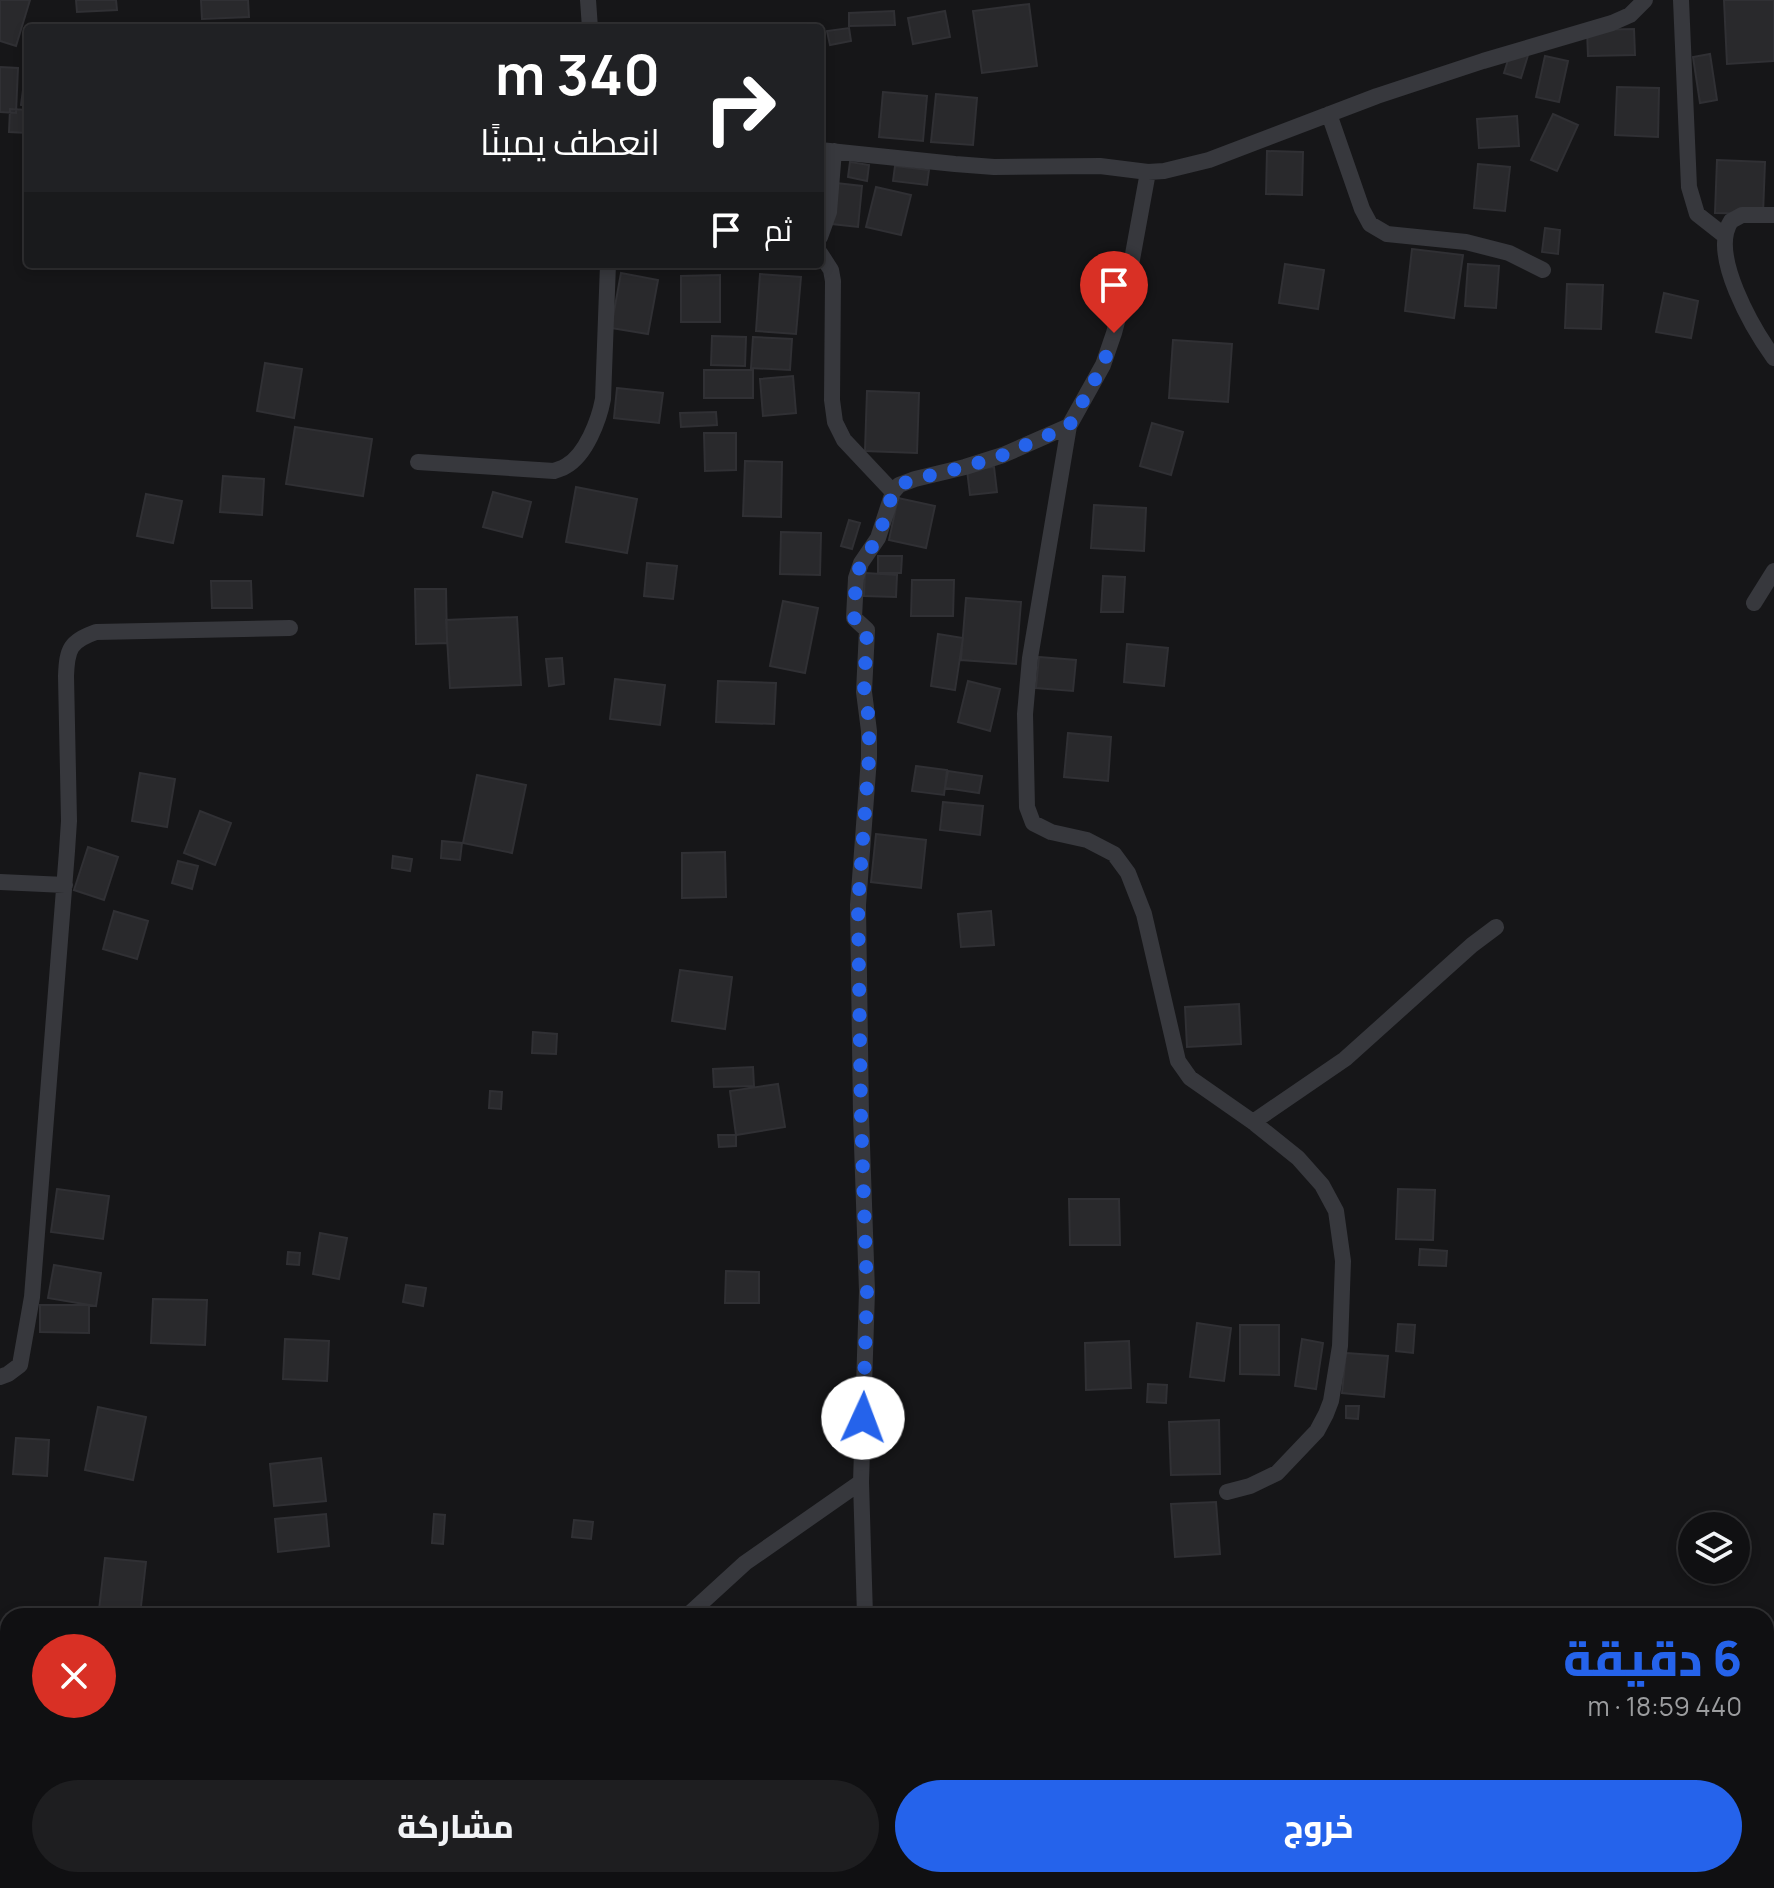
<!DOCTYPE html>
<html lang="ar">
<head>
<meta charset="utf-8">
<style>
	body { margin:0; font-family:Manrope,Cairo,sans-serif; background:#1e1e20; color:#f1f3f6; direction:rtl; height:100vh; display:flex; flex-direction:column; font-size:30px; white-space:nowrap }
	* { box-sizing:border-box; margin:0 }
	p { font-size:26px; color:#9c9d9f }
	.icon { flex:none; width:44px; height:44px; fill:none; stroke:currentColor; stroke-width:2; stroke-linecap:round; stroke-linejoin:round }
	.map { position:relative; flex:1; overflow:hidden; direction:ltr }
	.sheet { position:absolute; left:0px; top:1608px; width:1774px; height:280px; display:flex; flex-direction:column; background:#101012; border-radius:24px 24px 0 0; box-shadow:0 4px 12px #0003,0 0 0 2px #303032; direction:rtl }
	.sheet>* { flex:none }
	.banner { position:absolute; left:24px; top:24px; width:800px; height:244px; border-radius:8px; box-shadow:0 4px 12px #0003,0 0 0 2px #303032; direction:rtl; background:#202124; color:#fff; overflow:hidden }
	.buttons { position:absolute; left:1678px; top:1512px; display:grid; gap:16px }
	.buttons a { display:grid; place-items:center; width:72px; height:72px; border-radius:50%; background:#101012; box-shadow:0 4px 12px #0003,0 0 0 2px #303032; font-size:40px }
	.pin { position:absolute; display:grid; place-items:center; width:68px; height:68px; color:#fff; margin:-82px -34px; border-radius:50% 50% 50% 0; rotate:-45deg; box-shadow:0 0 8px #0007 }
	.pin .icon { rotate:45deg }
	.me { position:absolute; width:88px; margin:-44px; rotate:2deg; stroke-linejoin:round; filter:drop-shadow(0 0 6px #0008) }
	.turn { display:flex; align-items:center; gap:28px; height:168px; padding:0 32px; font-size:36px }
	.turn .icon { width:104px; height:104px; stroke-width:2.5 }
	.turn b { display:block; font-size:56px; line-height:68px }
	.then { display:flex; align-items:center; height:76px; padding:0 32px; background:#0003; gap:16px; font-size:30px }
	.round { display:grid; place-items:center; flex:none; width:84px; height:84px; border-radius:42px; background:#1e1e20 }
	.headline { display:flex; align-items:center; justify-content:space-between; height:136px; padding:0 32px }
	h1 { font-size:48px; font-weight:800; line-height:60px; color:#2563eb }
	.primary-button { display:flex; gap:16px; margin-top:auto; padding:16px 32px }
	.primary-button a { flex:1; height:92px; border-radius:48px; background:#2563eb; color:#fff; font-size:32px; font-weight:800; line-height:92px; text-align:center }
	.primary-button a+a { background:#1e1e20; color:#f1f3f6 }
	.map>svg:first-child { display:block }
	.building { fill:#29292c; stroke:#303034; stroke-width:2 }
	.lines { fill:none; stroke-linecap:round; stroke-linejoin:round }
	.minor { stroke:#37383d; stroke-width:16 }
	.route { stroke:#2563eb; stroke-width:14; stroke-dasharray:0 25.2 }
</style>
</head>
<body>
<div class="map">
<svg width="1774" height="1888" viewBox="0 0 1774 1888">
	<rect width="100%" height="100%" fill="#161618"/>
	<path class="building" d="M 0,0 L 30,0 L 16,46 L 0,41 Z
		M 76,0 L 116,0 L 117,10 L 77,12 Z
		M 201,0 L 248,0 L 249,17 L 202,19 Z
		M 1724,0 L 1774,0 L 1774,61 L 1727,64 Z
		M 1029,4 L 1037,66 L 982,73 L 973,11 Z
		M 894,11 L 895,25 L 849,26 L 849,13 Z
		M 945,11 L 950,37 L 913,44 L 908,18 Z
		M 849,28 L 851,41 L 830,45 L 827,31 Z
		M 1634,29 L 1635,55 L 1588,56 L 1587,30 Z
		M 1512,47 L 1529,52 L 1521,78 L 1504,73 Z
		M 1710,54 L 1717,100 L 1700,103 L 1693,57 Z
		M 1545,56 L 1568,61 L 1559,102 L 1536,97 Z
		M 0,67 L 18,68 L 16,113 L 0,112 Z
		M 25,75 L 28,76 L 28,106 L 21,105 Z
		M 1617,87 L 1659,88 L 1658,137 L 1615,135 Z
		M 883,92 L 927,96 L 923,141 L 879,137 Z
		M 936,94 L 977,98 L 973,145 L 931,142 Z
		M 10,109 L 28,110 L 28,133 L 9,132 Z
		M 1553,114 L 1578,125 L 1557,171 L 1531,160 Z
		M 1517,116 L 1519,146 L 1479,148 L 1477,119 Z
		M 1267,151 L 1303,152 L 1302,195 L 1266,194 Z
		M 1717,160 L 1765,162 L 1763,214 L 1715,213 Z
		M 850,162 L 869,165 L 867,181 L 848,177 Z
		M 1478,164 L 1510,167 L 1505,211 L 1474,208 Z
		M 895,166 L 929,170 L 927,185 L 893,181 Z
		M 836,183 L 862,186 L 858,227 L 832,224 Z
		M 876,187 L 911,195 L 901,235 L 866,227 Z
		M 1545,228 L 1560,230 L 1558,254 L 1542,252 Z
		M 1412,249 L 1463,255 L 1454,318 L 1405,311 Z
		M 1285,264 L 1324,270 L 1318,309 L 1279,303 Z
		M 1468,264 L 1499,266 L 1496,308 L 1465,306 Z
		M 621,273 L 658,280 L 648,334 L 611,328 Z
		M 760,274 L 801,277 L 796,334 L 756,331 Z
		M 720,275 L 720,322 L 681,322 L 681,276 Z
		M 1567,284 L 1603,285 L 1601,329 L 1565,328 Z
		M 1664,293 L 1698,301 L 1691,338 L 1656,332 Z
		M 712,336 L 746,337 L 745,366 L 711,365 Z
		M 753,337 L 792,339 L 790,370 L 751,368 Z
		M 1173,340 L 1232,344 L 1228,402 L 1169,398 Z
		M 265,363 L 302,369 L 294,418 L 257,411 Z
		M 704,370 L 753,370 L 753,398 L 704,398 Z
		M 793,376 L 796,413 L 763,416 L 760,379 Z
		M 617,388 L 663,393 L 659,423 L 614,418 Z
		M 867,391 L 919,393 L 917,453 L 865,451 Z
		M 716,412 L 717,425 L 681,427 L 680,413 Z
		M 1152,423 L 1183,432 L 1171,475 L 1140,466 Z
		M 295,427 L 372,439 L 363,496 L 286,484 Z
		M 704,433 L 736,433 L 736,470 L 705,471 Z
		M 745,461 L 782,462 L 781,517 L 743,516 Z
		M 994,467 L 997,492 L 970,495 L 967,470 Z
		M 223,476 L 264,479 L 262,515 L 220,512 Z
		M 576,487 L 637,499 L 627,553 L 566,542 Z
		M 493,492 L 531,502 L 522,537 L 483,527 Z
		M 146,494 L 182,501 L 173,543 L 137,536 Z
		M 898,498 L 935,506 L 926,548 L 889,540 Z
		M 1094,505 L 1146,508 L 1144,551 L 1091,548 Z
		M 849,520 L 860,523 L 852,549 L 841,546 Z
		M 781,532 L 821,533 L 820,575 L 780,574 Z
		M 878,556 L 902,556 L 901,573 L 878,573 Z
		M 647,563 L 677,566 L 673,599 L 644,596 Z
		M 865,573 L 897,575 L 896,597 L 864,596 Z
		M 1103,576 L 1125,577 L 1123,612 L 1101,612 Z
		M 912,580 L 954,580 L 953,616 L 911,616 Z
		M 211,581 L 251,581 L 252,608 L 212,608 Z
		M 415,589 L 446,589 L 447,643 L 416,644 Z
		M 966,598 L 1021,602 L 1016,664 L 961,660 Z
		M 783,601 L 818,608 L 805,673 L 770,666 Z
		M 517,617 L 521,685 L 450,688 L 446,620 Z
		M 938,634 L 963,638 L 955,690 L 931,686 Z
		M 1127,644 L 1168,648 L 1164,686 L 1124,682 Z
		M 1039,657 L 1076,660 L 1073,691 L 1036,688 Z
		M 562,658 L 564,684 L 549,686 L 546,659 Z
		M 615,679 L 665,685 L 660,725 L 610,719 Z
		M 718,681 L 776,683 L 774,724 L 716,722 Z
		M 968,681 L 1000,689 L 990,731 L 958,722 Z
		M 1068,733 L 1111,737 L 1108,781 L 1064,777 Z
		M 916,766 L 947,770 L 944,795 L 912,791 Z
		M 948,771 L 982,776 L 979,793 L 945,788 Z
		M 140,773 L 175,779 L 167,827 L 132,821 Z
		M 477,775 L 526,785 L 512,853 L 463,843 Z
		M 943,802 L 983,806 L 980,835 L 940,830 Z
		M 200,811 L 231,823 L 215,865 L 184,853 Z
		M 876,834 L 926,840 L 921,888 L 871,882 Z
		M 442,841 L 462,843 L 460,860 L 441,858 Z
		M 88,847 L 118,857 L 104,900 L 74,890 Z
		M 725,852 L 726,897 L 682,898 L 682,853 Z
		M 393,856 L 412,859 L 410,871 L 392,868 Z
		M 178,861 L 198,866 L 192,889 L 172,883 Z
		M 114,911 L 148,921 L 137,959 L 103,949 Z
		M 991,911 L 994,945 L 961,947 L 958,914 Z
		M 680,970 L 732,977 L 725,1029 L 672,1021 Z
		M 1239,1004 L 1241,1044 L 1187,1047 L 1185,1007 Z
		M 533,1032 L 557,1034 L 556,1054 L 532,1053 Z
		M 753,1067 L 754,1086 L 714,1087 L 713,1069 Z
		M 778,1084 L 785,1127 L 736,1135 L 730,1091 Z
		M 490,1091 L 502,1092 L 501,1109 L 489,1108 Z
		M 718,1135 L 736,1135 L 736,1146 L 719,1147 Z
		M 57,1189 L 109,1196 L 103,1239 L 51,1232 Z
		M 1398,1189 L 1435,1190 L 1433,1240 L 1396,1239 Z
		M 1069,1199 L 1119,1199 L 1120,1245 L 1070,1245 Z
		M 320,1233 L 347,1238 L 339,1279 L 313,1274 Z
		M 1420,1249 L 1447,1251 L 1446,1266 L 1419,1265 Z
		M 288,1252 L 300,1253 L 299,1265 L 287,1264 Z
		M 54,1265 L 101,1273 L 96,1306 L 48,1298 Z
		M 726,1271 L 759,1272 L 759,1303 L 725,1303 Z
		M 406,1285 L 426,1288 L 423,1306 L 403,1302 Z
		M 153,1299 L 207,1300 L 205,1345 L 151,1343 Z
		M 40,1305 L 89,1305 L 89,1333 L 40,1332 Z
		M 1197,1323 L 1231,1328 L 1224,1381 L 1190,1377 Z
		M 1398,1324 L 1415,1325 L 1413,1353 L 1396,1351 Z
		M 1240,1325 L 1279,1325 L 1279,1375 L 1240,1374 Z
		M 285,1339 L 329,1341 L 327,1381 L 283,1379 Z
		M 1302,1339 L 1323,1343 L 1316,1389 L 1295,1386 Z
		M 1129,1341 L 1131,1388 L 1086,1390 L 1085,1343 Z
		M 1346,1353 L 1388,1356 L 1384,1397 L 1342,1393 Z
		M 1148,1384 L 1167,1385 L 1166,1403 L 1147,1402 Z
		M 1346,1406 L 1359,1406 L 1358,1419 L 1346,1418 Z
		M 98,1407 L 146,1417 L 133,1480 L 85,1470 Z
		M 1219,1420 L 1220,1474 L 1171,1475 L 1169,1422 Z
		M 16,1438 L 49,1440 L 47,1476 L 13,1474 Z
		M 321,1458 L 326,1501 L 274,1506 L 270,1464 Z
		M 1216,1502 L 1220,1554 L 1175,1557 L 1171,1504 Z
		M 326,1514 L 329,1546 L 278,1552 L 275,1519 Z
		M 434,1514 L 445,1515 L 443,1544 L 432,1543 Z
		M 574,1520 L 593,1522 L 591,1539 L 572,1537 Z
		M 105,1558 L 146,1562 L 140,1615 L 99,1610 Z"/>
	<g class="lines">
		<path class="minor" d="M 588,0 L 590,28
			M 1681,0 L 1689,187 L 1697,214 L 1725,236
			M 1329,114 L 1362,209 L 1370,224 L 1387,234 L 1466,242 L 1509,253 L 1543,270
			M 820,150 L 955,164 L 994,167 L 1100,166 L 1148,172 L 1164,171 L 1209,160 L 1377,96 L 1483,61 L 1612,23 L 1630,15 L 1645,0
			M 1774,215 L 1742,215 L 1731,221 C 1709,254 1753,329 1774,358
			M 820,237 L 829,212 L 834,151
			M 820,253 L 831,270 L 833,281 L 832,400 L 835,422 L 844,440 L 893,492
			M 1069,426 L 1030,658 L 1025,714 L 1027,807 L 1033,823 L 1051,832 L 1087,840 L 1114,854 L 1128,873 L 1144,914 L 1178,1061 L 1190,1078 L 1253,1122 L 1298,1158 L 1322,1185 L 1336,1211 L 1343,1261 L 1340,1346 L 1331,1401 L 1326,1414 L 1317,1431 L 1277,1473 L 1250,1486 L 1227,1492
			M 418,462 L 554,471 C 558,469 562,469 566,466 C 586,455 599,420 603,399 L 608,264
			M 1754,603 L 1774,571
			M 0,882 L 65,885
			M 1253,1122 L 1345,1059 L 1472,945 L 1496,927
			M 0,1377 L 8,1374 L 20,1365 L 32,1297 L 67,851 L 69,821 L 66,676 C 67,649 70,641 96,632 L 290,628
			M 687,1616 L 745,1563 L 861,1482
			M 865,1616 L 861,1482 L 867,1291 L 861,1116 L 858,905 L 869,758 L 869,731 L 864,692 L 867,630 L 854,618 L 856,578 L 861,563 L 878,538 L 893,492 L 899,485 L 915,479 L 965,467 L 1003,455 L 1069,426 L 1103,365 L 1114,333 L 1129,276 L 1148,172
			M 868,1880 L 868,1888
			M 373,1888 L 382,1880"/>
	</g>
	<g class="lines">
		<path class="route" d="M 863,1418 L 867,1291 L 861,1116 L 858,905 L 869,758 L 869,719 L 864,692 L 867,630 L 854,618 L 856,578 L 861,563 L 878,538 L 893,492 L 899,485 L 915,479 L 965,467 L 1003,455 L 1069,426 L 1103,365 L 1114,333"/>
	</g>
</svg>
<div class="buttons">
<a><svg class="icon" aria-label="layers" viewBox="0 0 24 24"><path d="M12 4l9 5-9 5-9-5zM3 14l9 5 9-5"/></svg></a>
</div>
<div class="pin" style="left:1114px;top:333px;background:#d93025"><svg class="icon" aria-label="arrive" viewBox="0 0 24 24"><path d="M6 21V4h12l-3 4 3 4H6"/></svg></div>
<svg class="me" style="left:863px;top:1418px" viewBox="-20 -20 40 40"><circle r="19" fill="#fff"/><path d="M0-13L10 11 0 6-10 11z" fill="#2563eb"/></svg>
<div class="banner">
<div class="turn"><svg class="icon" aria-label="right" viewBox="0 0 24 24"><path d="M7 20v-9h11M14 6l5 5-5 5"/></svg><div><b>340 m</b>انعطف يمينًا</div></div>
<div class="then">ثم<svg class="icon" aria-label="arrive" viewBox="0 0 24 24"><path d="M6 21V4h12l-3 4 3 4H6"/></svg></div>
</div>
<section class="sheet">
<div class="headline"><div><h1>6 دقيقة</h1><p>440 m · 18:59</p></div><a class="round" style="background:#d93025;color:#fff"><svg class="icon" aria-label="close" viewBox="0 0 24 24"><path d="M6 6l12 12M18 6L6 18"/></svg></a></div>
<div class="primary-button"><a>خروج</a><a>مشاركة</a></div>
</section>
</div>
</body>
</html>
